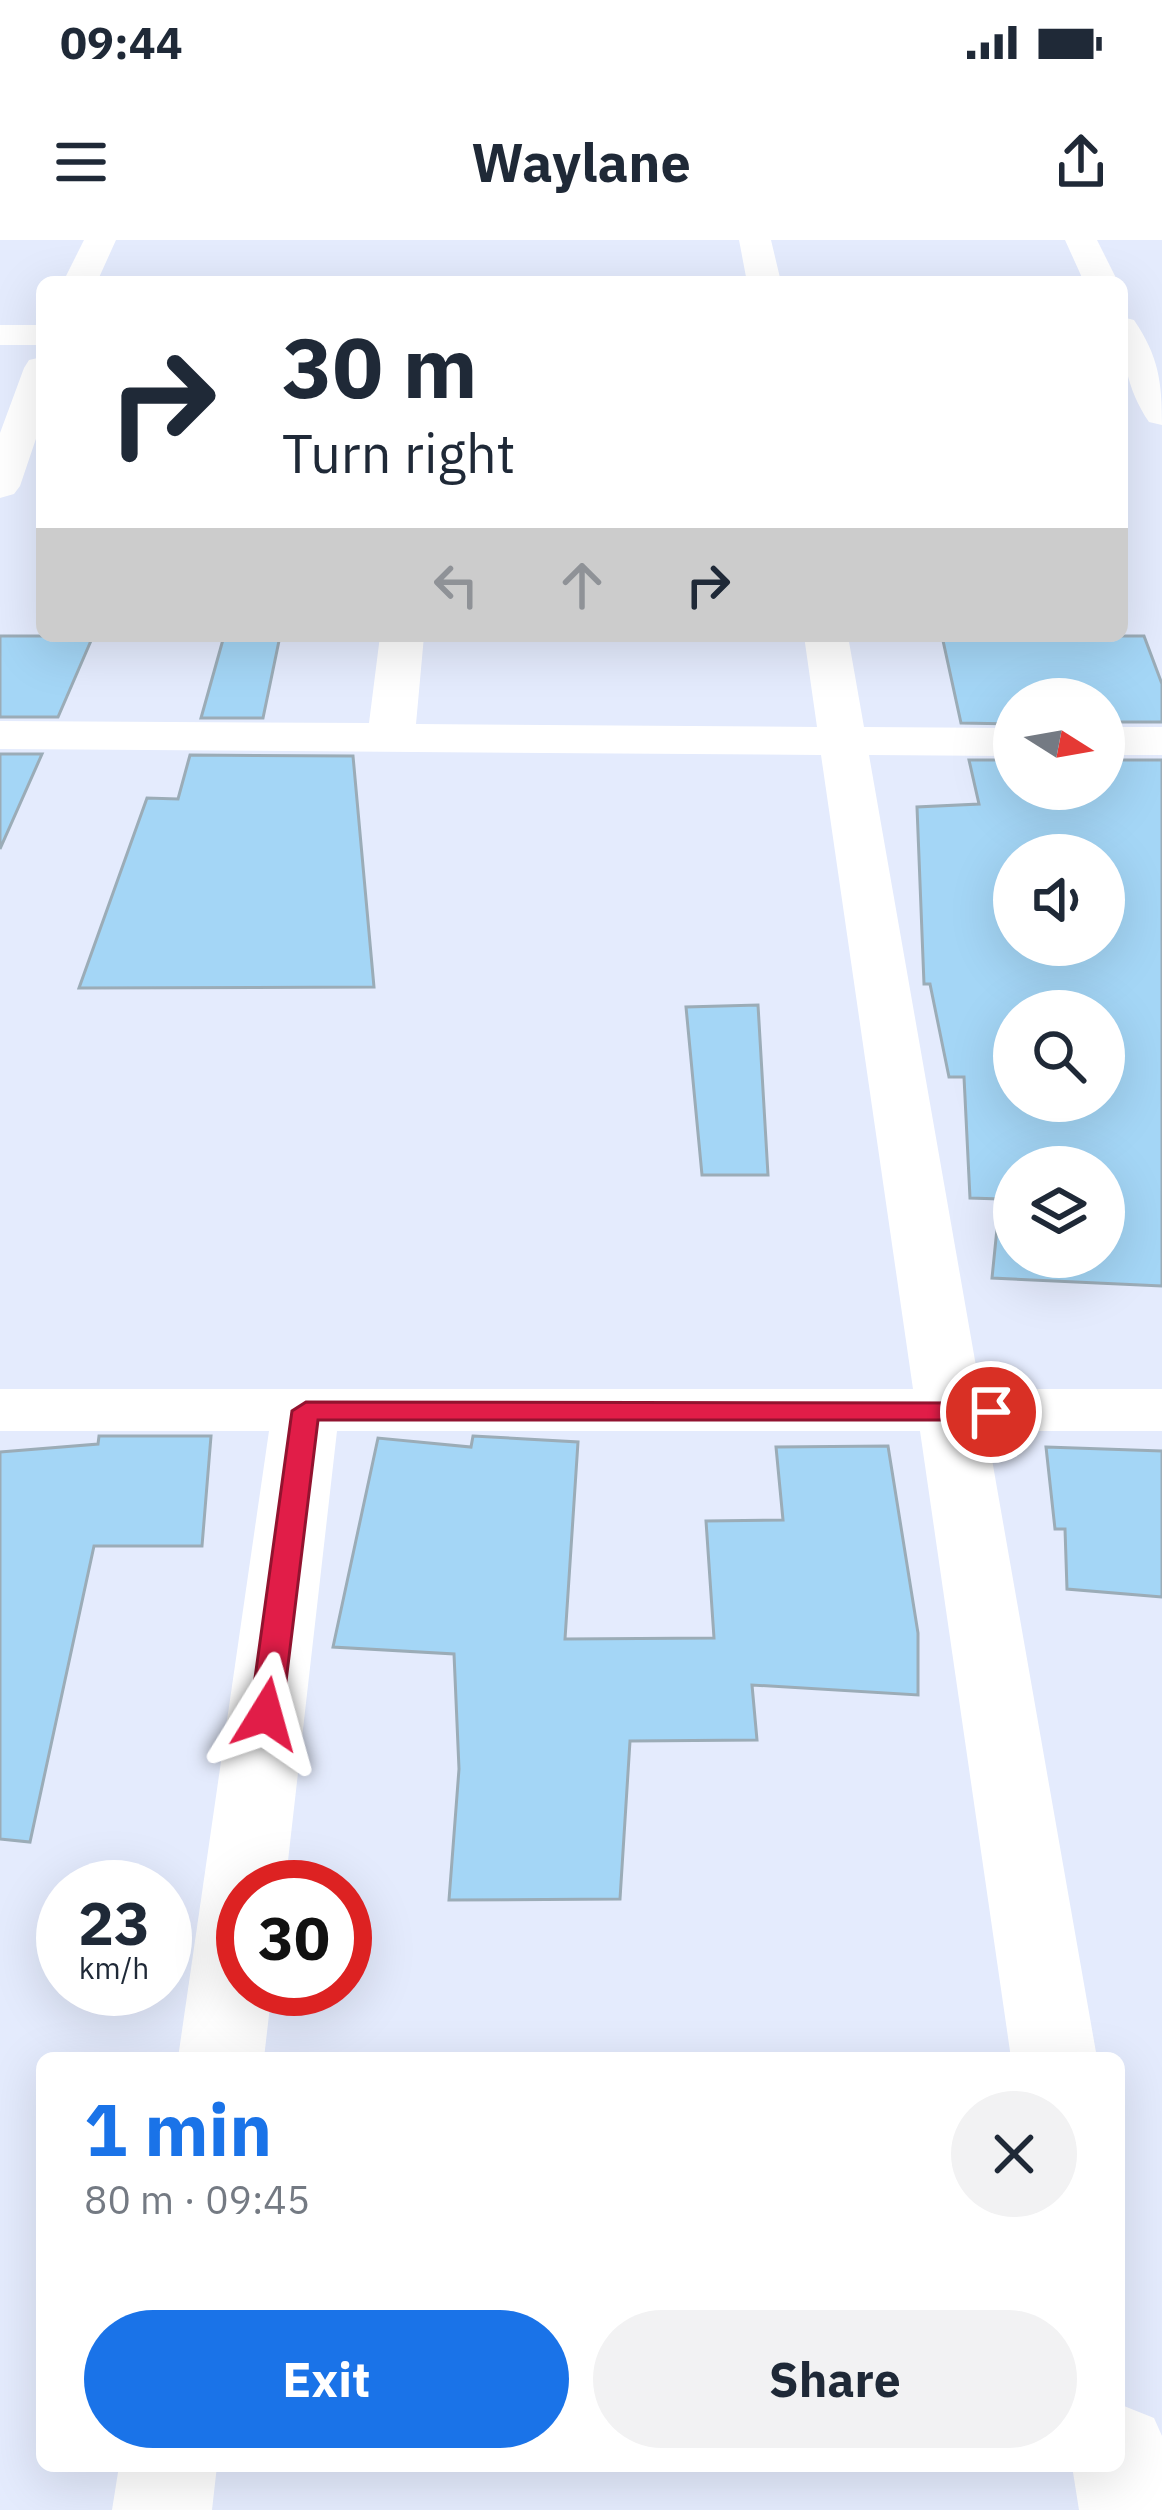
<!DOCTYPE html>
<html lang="en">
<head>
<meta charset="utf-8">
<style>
	body { margin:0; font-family:"IBM Plex Sans",sans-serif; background:#f2f2f3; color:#1f2937; height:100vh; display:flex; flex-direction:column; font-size:45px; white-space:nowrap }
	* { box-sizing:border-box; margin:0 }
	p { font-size:39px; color:#747a83 }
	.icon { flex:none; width:66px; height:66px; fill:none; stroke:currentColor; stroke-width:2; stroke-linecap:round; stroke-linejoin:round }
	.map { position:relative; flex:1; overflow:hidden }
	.side { position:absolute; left:36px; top:1812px; width:1089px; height:420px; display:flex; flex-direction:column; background:#fff; border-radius:18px; box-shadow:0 12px 48px #0002 }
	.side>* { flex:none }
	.hud { position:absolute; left:36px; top:36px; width:1092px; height:366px; border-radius:18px; box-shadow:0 12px 48px #0002; background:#fff; color:#1f2937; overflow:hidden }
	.needle { width:78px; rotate:101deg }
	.controls { position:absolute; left:993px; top:438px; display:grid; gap:24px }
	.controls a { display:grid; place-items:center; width:132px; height:132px; border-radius:50%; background:#fff; box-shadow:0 12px 48px #0002; font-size:60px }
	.speed { position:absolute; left:36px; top:1620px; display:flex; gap:24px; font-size:60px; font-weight:700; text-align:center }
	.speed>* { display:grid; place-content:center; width:156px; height:156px; border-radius:50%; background:#fff; box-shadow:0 12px 48px #0002; line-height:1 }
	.speed small { font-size:30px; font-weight:400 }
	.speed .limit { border:18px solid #d22; background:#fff; color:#111 }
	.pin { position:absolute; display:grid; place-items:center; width:102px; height:102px; color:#fff; margin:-51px; border:6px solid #fff; border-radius:50%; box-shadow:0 3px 12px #0007 }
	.me { position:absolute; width:132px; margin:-66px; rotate:8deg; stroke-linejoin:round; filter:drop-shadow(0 0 9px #0008) }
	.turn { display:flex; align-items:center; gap:42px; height:252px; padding:0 48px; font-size:54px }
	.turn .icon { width:156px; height:156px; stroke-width:2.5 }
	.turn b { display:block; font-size:84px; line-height:102px }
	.lanes { display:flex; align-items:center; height:114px; padding:0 48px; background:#0003; justify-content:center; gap:60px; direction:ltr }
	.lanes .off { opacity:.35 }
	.round { display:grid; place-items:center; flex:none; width:126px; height:126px; border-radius:63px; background:#f2f2f3 }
	.overview { display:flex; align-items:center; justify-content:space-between; height:204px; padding:0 48px }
	h1 { font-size:72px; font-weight:700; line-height:90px; color:#1a73e8 }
	.button { display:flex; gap:24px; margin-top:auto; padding:24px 48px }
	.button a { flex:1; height:138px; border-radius:72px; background:#1a73e8; color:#fff; font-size:48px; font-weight:700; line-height:138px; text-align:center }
	.button a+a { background:#f2f2f3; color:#1f2937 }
	.status { display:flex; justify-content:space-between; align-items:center; height:84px; padding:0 60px; background:#fff; direction:ltr }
	.status svg { height:33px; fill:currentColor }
	header { display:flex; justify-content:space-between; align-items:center; height:156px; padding:0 48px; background:#fff; font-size:54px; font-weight:700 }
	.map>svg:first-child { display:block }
	.building { fill:#a4d6f6; stroke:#9bacb7; stroke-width:3; fill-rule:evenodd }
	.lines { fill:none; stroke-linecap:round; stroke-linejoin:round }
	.minor { fill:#fff; fill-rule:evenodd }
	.route { fill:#e11d48; stroke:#92132f; stroke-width:3 }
</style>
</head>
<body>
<div class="status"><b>09:44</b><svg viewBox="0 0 49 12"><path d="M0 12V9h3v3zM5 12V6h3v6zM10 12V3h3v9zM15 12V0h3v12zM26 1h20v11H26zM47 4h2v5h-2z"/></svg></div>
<header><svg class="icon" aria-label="menu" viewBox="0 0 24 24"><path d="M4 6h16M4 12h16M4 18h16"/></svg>Waylane<svg class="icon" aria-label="share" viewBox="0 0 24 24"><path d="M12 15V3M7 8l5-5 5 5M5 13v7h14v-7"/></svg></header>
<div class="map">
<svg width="1162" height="2270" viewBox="0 0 1162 2270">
	<rect width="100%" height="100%" fill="#e4ebfd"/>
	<path class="building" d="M 0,396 L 93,396 L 58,477 L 0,477 Z
		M 224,396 L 280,396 L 263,478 L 201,478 Z
		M 942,396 L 1144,396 L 1162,444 L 1162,482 L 1104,482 L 1104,459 L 1014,459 L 1014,484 L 961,483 Z
		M 0,514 L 42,514 L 0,609 Z
		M 190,515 L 353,516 L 374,747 L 79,748 L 147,558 L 178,559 Z
		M 969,520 L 1014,520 L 1014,549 L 1104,549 L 1104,520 L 1162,520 L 1162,1046 L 992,1038 L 1000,959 L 970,958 L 964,837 L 949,837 L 930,744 L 924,744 L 917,567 L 979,564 ZM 1014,615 L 1104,615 L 1104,705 L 1014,705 ZM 1014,771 L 1104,771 L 1104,861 L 1014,861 ZM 1014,927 L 1104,927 L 1104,1017 L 1014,1017 Z
		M 758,765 L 768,935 L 702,935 L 686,767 Z
		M 99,1196 L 211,1196 L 202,1306 L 94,1306 L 30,1602 L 0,1599 L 0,1212 L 98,1204 Z
		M 473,1196 L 578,1202 L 565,1399 L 714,1398 L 706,1281 L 783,1280 L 776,1207 L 888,1206 L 918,1393 L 918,1455 L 752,1445 L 757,1500 L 630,1501 L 620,1659 L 449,1660 L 459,1529 L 454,1414 L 333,1407 L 378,1198 L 471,1207 Z
		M 1046,1207 L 1162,1211 L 1162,1357 L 1067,1349 L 1065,1289 L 1055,1289 Z"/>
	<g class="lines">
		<path class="minor" d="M 84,0 L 116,0 L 97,42 L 63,42 Z
			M 739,0 L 771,0 L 781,42 L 747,42 Z
			M 1065,0 L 1097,0 L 1118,42 L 1084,42 Z
			M 1122,77 L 1134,80 C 1159,117 1162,142 1162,185 L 1149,182 C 1126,148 1122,116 1122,77 Z
			M 0,85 L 42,85 L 42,105 L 0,105 Z
			M 42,117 L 42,181 L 20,246 L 14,254 L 0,258 L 0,193 L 24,128 L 29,120 Z
			M 380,396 L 424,396 L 416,484 L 817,487 L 804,396 L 848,396 L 864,487 L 1014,488 L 1014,516 L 869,515 L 980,1149 L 1162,1149 L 1162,1191 L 987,1191 L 1097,1818 L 1011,1818 L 920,1191 L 337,1191 L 285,1647 L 243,1647 L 243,1749 L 272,1749 L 264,1818 L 178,1818 L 269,1191 L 0,1191 L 0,1149 L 913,1149 L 821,515 L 0,509 L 0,481 L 369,483 Z
			M 1104,487 L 1162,487 L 1162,515 L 1104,515 Z
			M 1119,2164 L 1154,2178 L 1162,2196 L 1162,2270 L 1079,2270 L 1072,2226 L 1119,2226 Z
			M 119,2226 L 217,2226 L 212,2270 L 112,2270 Z"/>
	</g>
	<path class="route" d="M 306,1162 L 991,1163 L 1004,1172 L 991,1180 L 318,1180 L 282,1474 L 277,1482 L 255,1482 L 250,1474 L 292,1171 Z"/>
</svg>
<div class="controls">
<a><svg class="needle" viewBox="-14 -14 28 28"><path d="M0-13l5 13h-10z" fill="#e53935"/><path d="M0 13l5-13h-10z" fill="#747a83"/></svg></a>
<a><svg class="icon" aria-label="sound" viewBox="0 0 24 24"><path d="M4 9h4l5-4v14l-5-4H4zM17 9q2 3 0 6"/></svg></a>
<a><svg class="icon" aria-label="search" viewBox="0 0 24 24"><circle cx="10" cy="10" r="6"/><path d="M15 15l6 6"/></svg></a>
<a><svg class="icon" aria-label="layers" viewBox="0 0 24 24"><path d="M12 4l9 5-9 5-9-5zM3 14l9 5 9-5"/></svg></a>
</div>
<div class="speed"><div>23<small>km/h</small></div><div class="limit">30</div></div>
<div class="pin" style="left:991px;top:1172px;background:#d93025"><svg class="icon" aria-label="arrive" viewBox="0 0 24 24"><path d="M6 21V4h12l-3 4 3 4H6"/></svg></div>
<svg class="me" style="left:266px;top:1474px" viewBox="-20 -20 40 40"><path d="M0-17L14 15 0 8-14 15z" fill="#e11d48" stroke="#fff" stroke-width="4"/></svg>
<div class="hud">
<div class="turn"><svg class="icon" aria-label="right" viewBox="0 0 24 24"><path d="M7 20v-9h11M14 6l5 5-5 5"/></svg><div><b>30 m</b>Turn right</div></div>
<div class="lanes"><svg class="icon off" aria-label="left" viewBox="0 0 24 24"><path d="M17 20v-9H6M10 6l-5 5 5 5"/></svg><svg class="icon off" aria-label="ahead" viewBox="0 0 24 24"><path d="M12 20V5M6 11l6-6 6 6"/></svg><svg class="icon" aria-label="right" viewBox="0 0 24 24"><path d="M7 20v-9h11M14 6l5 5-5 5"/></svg></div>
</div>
<section class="side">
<div class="overview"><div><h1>1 min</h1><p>80 m · 09:45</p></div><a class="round"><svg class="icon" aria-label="close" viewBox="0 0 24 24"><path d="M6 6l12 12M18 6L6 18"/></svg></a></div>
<div class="button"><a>Exit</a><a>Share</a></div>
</section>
</div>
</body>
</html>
